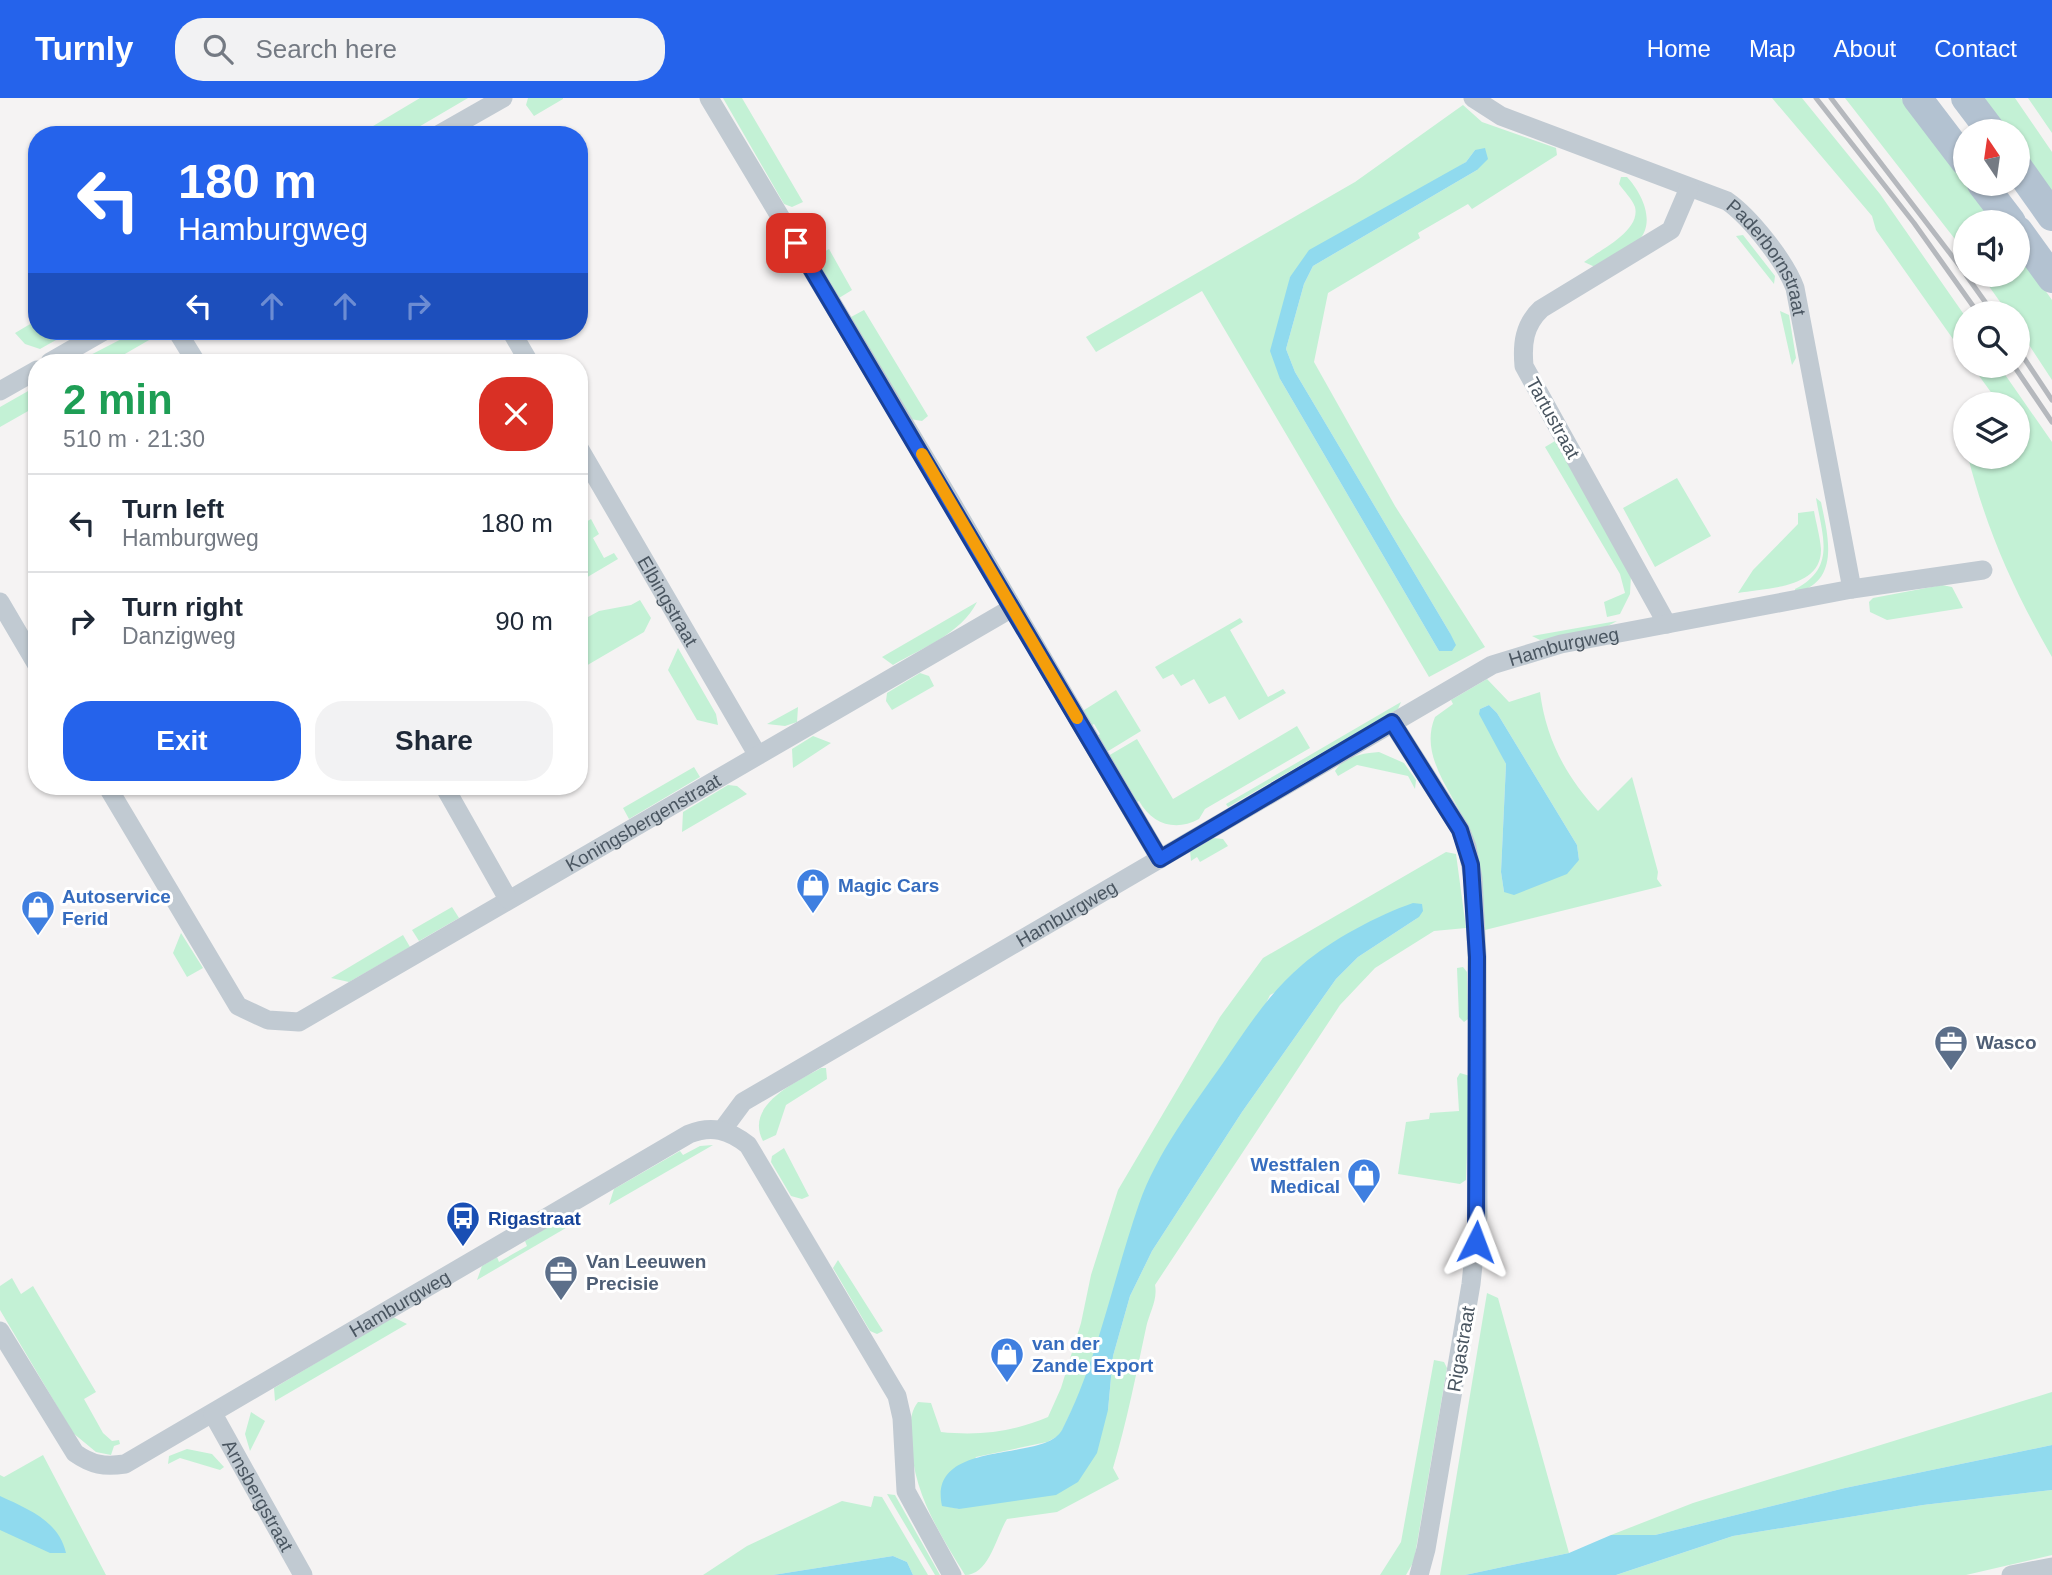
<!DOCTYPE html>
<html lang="en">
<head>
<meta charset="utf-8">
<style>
	body { margin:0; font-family:Arial,sans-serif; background:#f2f2f3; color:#1f2937; height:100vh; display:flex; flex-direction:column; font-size:26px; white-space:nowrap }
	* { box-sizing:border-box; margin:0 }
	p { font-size:23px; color:#747a83 }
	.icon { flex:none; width:38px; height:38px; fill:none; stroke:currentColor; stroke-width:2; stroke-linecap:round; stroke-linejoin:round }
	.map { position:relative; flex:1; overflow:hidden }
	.drawer { position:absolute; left:28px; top:256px; width:560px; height:441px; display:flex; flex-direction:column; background:#fff; border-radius:28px; box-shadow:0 2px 5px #0004 }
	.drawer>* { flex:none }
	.top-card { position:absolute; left:28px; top:28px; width:560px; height:214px; border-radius:28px; box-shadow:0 2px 5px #0004; background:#2563eb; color:#fff; overflow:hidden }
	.needle { width:46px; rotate:347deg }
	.buttons { position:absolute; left:1953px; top:21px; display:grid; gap:14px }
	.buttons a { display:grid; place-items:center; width:77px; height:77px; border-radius:50%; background:#fff; box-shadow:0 2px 5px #0004; font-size:35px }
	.pin { position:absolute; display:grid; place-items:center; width:60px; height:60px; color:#fff; margin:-30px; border-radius:14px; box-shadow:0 4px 10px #0006 }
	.me { position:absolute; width:77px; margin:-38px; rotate:3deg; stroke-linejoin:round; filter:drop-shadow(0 0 5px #0008) }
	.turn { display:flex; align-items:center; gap:24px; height:147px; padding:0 35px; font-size:32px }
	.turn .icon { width:91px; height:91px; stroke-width:2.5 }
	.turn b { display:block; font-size:49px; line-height:60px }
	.lanes { display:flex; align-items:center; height:66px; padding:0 35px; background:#0003; justify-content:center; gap:35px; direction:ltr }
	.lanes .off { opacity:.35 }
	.round { display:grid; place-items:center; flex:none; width:74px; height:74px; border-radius:28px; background:#f2f2f3 }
	.headline { display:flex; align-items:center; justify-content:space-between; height:119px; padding:0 35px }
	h1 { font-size:42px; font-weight:700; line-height:52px; color:#1e9e55 }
	.button { display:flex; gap:14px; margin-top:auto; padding:14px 35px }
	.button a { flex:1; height:80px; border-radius:28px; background:#2563eb; color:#fff; font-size:28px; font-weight:700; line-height:80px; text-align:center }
	.button a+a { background:#f2f2f3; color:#1f2937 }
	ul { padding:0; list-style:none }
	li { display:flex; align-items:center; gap:21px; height:98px; padding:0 35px; border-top:2px solid #e0e1e3 }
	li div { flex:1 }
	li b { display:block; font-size:26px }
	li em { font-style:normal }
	header { display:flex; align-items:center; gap:42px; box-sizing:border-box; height:98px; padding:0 35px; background:#2563eb; color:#fff }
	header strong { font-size:33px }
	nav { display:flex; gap:38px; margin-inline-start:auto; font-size:24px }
	.search { width:490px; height:63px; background:#f2f2f3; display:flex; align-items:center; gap:18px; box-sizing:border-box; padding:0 24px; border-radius:28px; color:#747a83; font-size:26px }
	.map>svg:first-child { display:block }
	.green { fill:#c3f1d5; fill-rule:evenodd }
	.water { fill:#90daee }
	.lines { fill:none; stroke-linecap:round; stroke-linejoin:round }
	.street { stroke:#c1cad2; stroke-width:19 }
	.primary { stroke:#b3c2d1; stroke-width:30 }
	.rail { stroke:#b5b8bd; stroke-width:5 }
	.route-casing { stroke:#184099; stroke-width:18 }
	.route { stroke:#2563eb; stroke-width:12 }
	.slow { stroke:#f59e0b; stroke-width:12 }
	.labels { text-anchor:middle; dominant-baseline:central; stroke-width:6; stroke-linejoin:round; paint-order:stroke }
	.street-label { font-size:19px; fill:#4a5661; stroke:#fff }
	.shop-label { font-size:19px; font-weight:bold; fill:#366cbe; stroke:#fff; text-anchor:start }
	.service-label { font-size:19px; font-weight:bold; fill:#4e5e75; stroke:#fff; text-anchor:start }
	.transit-label { font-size:19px; font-weight:bold; fill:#164399; stroke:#fff; text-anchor:start }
</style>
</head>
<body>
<header>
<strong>Turnly</strong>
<div class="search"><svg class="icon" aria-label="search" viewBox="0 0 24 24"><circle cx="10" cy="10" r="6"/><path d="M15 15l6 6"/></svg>Search here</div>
<nav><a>Home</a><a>Map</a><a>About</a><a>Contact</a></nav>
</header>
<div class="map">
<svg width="2052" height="1477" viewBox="0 0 2052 1477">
	<rect width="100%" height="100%" fill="#f5f3f3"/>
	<path class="green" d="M 420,0 L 468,0 L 405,37 L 358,37 Z
		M 528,0 L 563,0 L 563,1 L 534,18 L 526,7 Z
		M 723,0 L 742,0 L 803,104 L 792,109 L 784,106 Z
		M 1772,0 L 1802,0 L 1880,96 L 1965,218 L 1965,258 L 1876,132 L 1872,118 Z
		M 1845,0 L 1901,0 L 1996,124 L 1965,124 L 1965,154 Z
		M 1979,0 L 2015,0 L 2052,54 L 2052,98 L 2018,50 L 2018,33 L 2005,33 Z
		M 2028,0 L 2052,0 L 2052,35 Z
		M 1463,7 L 1482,24 L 1556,50 L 1557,57 L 1472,111 L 1468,106 L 1418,135 L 1420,140 L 1328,195 L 1314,264 L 1395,408 L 1485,549 L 1429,579 L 1202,193 L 1096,254 L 1086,239 L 1355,84 ZM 1475,52 L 1477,72 L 1313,168 L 1304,186 L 1286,251 L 1295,274 L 1450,535 L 1452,553 L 1439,553 L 1280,281 L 1290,179 L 1466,64 Z
		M 1621,79 L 1627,79 C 1641,94 1657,124 1638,143 C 1627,154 1608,161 1595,169 L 1584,164 C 1600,152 1641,133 1635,109 C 1632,101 1624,93 1619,86 Z
		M 1743,137 L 1775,178 L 1774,186 L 1736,138 Z
		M 829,151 L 852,192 L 839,200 L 815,159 Z
		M 2018,154 L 2052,202 L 2052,282 L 2018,230 L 2018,215 L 2008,215 L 1981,177 L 2018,177 Z
		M 864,212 L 928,318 L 922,323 L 910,321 L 851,219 Z
		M 1780,213 L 1789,217 L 1796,260 L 1792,267 Z
		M 37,222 L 37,233 L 72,233 L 40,251 L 25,246 L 15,235 Z
		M 133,235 L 156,238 L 111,264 L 77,264 Z
		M 1972,268 L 1999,268 L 2052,344 L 2052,559 C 2014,493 1987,433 1968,359 L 2018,359 L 2018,306 L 1991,306 L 1998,304 Z
		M 37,288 L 37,308 L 0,329 L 0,309 Z
		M 1555,343 L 1631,477 L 1630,496 L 1620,516 L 1607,519 L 1604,504 L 1625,495 L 1620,476 L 1545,349 Z
		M 1677,380 L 1711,438 L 1655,469 L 1623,410 Z
		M 1816,400 L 1821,404 C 1828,438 1841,484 1795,495 L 1795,491 C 1837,470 1822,437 1816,400 Z
		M 1814,413 C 1816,425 1820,438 1821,451 C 1822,491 1765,490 1738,495 L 1753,472 L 1798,426 L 1798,415 Z
		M 591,421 L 599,436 L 593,440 L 604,460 L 614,455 L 618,461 L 579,484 L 579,428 Z
		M 1942,487 L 1952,489 L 1963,510 L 1887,522 L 1870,514 L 1869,504 L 1873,500 Z
		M 640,502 L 651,520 L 644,534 L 579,572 L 579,524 L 599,513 L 631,507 Z
		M 977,504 C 961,536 922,550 893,567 L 882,559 Z
		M 1240,520 L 1243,524 L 1230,532 L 1268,599 L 1283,591 L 1286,595 L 1239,622 L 1225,598 L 1209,606 L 1194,581 L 1181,588 L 1173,576 L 1163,581 L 1155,569 Z
		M 1617,523 L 1604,530 L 1540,542 L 1532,538 Z
		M 678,550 L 716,616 L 718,627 L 697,622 L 668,572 Z
		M 920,575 L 929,578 L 934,588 L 892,612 L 886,603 L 887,595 Z
		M 1487,581 L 1509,604 L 1540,594 C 1546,641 1566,679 1598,713 L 1632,679 L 1658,774 L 1657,781 L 1662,788 L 1485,832 C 1483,801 1482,771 1472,740 C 1459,700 1417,662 1435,619 L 1453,606 L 1451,602 ZM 1489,607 L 1497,615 L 1577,747 L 1579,762 L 1504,794 L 1501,774 L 1506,666 L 1480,611 Z
		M 1116,592 L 1141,633 L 1105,655 L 1096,639 L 1100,636 L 1094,626 L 1090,628 L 1081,614 Z
		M 1401,604 L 1398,611 L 1228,709 L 1226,706 Z
		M 798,609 L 797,624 L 785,628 L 767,626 Z
		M 1297,628 L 1310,650 L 1205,711 L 1199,721 C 1175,734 1152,726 1139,703 L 1135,705 L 1108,658 L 1137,641 L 1173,701 Z
		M 813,638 L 831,645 L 793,670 L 792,651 Z
		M 1379,654 L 1404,665 L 1416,682 L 1415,691 L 1408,678 L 1357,667 L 1338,678 L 1335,673 C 1344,658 1364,655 1379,654 Z
		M 694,669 L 700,679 L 629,721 L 623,710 Z
		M 728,687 L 737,688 L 747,696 L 682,734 L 683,714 Z
		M 1213,740 L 1223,741 L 1228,748 L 1200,764 L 1197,759 L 1191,763 L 1190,753 Z
		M 1446,754 L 1456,756 L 1466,830 L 1434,833 L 1375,870 L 1340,907 L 1155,1187 C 1158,1202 1149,1215 1146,1230 C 1136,1277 1127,1323 1113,1370 L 1119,1381 L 1057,1414 L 1007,1421 C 996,1439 989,1477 965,1477 C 938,1433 912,1393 911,1340 C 911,1326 909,1316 918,1304 L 931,1305 L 941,1334 C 979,1338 1013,1334 1048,1319 L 1061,1290 L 1081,1225 L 1091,1177 L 1118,1092 L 1220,919 L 1263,860 ZM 1419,819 L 1358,859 L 1336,881 L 1242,1014 L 1152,1153 L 1130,1198 L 1113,1258 L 1108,1312 L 959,1411 L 947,1408 L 976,1359 L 1047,1344 L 1060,1337 L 1270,897 Z
		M 452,809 L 459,820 L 419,843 L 412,832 Z
		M 181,835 L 203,870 L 187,879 L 173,855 Z
		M 403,837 L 410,849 L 349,884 L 331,880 Z
		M 1463,869 L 1467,874 L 1468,921 L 1464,924 L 1459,919 L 1457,870 Z
		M 821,970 L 826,970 L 827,981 L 786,1007 L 776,1037 L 763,1043 C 744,1007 796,984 821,970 Z
		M 1460,975 L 1470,978 L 1466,1082 L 1460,1086 L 1398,1076 L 1406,1024 L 1429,1021 L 1430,1015 L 1459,1013 L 1457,980 Z
		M 713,1047 L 609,1107 L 614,1091 L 680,1053 L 683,1057 L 700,1048 Z
		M 784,1050 L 809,1098 L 802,1101 L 791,1098 L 771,1064 L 772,1058 Z
		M 570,1116 L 583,1120 L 477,1182 L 482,1168 L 497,1159 L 499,1164 L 527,1148 L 525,1143 Z
		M 838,1162 L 883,1233 L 877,1236 L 870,1233 L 833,1170 Z
		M 12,1180 L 21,1196 L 33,1188 L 96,1294 L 84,1301 L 103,1335 L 112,1343 L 119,1342 L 120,1346 L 114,1348 L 111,1357 L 96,1354 L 73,1335 L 0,1212 L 0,1188 Z
		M 1487,1195 L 1498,1200 L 1569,1455 L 1465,1477 L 1440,1477 Z
		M 393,1219 L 407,1226 L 275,1303 L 274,1290 Z
		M 1434,1262 L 1444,1264 L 1447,1270 L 1414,1463 L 1406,1477 L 1380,1477 L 1401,1444 Z
		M 2052,1294 L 2052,1347 L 1845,1390 L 1655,1437 L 1611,1437 L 1693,1405 Z
		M 251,1314 L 265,1323 L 250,1353 L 245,1336 Z
		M 187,1351 L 212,1356 L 224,1369 L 220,1372 L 180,1360 L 168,1366 L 169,1358 Z
		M 43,1357 L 106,1477 L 0,1477 L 0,1377 L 4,1379 Z
		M 2052,1392 L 2052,1457 L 1966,1477 L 1616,1477 L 1733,1438 L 1923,1407 Z
		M 887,1396 L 895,1397 L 940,1477 L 935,1477 Z
		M 874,1398 L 882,1399 L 928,1477 L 913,1477 L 907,1464 L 893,1458 L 773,1477 L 703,1477 L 747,1448 L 842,1403 L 871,1409 Z"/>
	<path class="water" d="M 1485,50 L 1488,61 L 1477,72 L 1313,168 L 1304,186 L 1286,251 L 1295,274 L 1450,535 L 1456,547 L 1452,553 L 1439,553 L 1280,281 L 1270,253 L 1290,179 L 1309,152 L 1466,64 L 1475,52 Z
		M 1489,607 L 1497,615 L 1577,747 L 1579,762 L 1567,776 L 1514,797 L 1504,794 L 1501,774 L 1506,666 L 1479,616 L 1480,611 Z
		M 1413,805 L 1422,806 L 1423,813 L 1419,819 L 1358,859 L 1336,881 L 1242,1014 L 1152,1153 L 1130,1198 L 1113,1258 L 1108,1312 L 1097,1355 L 1078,1384 L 1056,1397 L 959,1411 L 942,1408 C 927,1339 1045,1365 1062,1332 C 1098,1262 1113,1181 1139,1106 C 1157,1055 1192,1009 1223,965 C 1247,930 1269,895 1302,867 C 1331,842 1378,817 1413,805 Z
		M 2052,1347 L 2052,1392 L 1923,1407 L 1733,1438 L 1616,1477 L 1465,1477 L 1569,1455 L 1611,1437 L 1655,1437 L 1845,1390 Z
		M 0,1398 C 28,1411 59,1423 66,1455 L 50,1455 L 0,1432 Z
		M 893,1458 L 907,1464 L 913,1477 L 773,1477 Z"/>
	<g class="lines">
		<g class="street">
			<path d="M 709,0 L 950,402 L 1160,761"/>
			<path id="s1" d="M 1473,0 L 1501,18 L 1727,103 C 1750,119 1785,163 1795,190 L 1852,491"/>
			<path d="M 438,37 L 503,0"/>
			<path d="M 177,233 L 196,264"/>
			<path d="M 511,233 L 529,264"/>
			<path d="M 50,264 L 104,233"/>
			<path d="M 0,293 L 37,272"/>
			<path id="s2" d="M 579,350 L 757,656"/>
			<path d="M 0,504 L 37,567"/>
			<path d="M 1667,526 L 1524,268 C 1522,246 1524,227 1541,211 L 1671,132 L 1689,90"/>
			<path d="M 1392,624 L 1460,731 L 1467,749 L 1473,780 L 1477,859 L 1478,1118 L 1471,1186 L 1426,1451 L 1419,1477"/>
			<path id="s3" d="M 107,688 L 238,908 L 268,922 L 299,924 L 1012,510"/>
			<path d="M 444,688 L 508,801"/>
			<path id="s4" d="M 723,1031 L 743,1004 L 1492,567 L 1561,546 L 1852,491 L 1983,472"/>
			<path id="s5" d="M 0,1233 L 75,1355 C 92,1367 104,1369 125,1366 L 689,1036 C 712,1027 729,1032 748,1047 L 897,1298 L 902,1320 L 906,1393 L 952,1477"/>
			<path id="s6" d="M 213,1316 L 303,1477"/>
			<path d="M 2011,1477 L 2052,1469"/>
		</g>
		<path class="primary" d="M 1917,0 L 1965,63
			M 1966,0 L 1991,33
			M 2018,70 L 2052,118
			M 1982,86 L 2011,124
			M 2018,133 L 2052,180"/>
		<path class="rail" d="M 1816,0 L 1914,125 L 1978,215
			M 1831,0 L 1965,175
			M 1966,177 L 1993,215
			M 2018,251 L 2052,302
			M 2014,268 L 2052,324"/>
	</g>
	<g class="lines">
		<g class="route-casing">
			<path id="route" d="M 796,145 L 1160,761 L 1392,624 L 1460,732 L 1471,767 L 1477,859 L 1476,1144"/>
		</g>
		<use href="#route" class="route"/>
		<path class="slow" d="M 922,356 L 1077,620"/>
	</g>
	<defs>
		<g id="shop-pin" transform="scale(1.75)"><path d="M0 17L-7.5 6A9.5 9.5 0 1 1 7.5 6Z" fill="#3f7fe0" stroke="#fff"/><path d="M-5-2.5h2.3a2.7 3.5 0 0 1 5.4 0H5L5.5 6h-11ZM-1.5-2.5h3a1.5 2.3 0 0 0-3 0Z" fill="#fff"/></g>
		<g id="office-pin" transform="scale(1.75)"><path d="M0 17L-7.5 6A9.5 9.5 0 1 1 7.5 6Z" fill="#5c6f8a" stroke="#fff"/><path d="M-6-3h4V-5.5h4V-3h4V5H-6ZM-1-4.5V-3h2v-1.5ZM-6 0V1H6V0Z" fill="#fff"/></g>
		<g id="bus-pin" transform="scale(1.75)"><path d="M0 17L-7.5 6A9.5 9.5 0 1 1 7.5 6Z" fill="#1a4fb4" stroke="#fff"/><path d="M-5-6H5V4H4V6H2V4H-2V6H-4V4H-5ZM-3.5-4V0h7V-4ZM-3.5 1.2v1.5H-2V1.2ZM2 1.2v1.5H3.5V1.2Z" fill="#fff"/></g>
	</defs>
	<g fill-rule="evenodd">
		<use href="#shop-pin" x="813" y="787"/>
		<use href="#shop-pin" x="38" y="809"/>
		<use href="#office-pin" x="1951" y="944"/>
		<use href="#shop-pin" x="1364" y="1077"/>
		<use href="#bus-pin" x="463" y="1120"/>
		<use href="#office-pin" x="561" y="1174"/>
		<use href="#shop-pin" x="1007" y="1256"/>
	</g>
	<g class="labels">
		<g class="street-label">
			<text stroke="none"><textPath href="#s1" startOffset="346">Paderbornstraat</textPath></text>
			<text transform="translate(1553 320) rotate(61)">Tartustraat</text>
			<text stroke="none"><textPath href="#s2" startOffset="177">Elbingstraat</textPath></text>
			<text stroke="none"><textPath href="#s4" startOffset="975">Hamburgweg</textPath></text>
			<text stroke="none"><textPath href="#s3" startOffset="718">Koningsbergenstraat</textPath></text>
			<text stroke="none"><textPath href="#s4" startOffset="408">Hamburgweg</textPath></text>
			<text stroke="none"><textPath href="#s5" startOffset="514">Hamburgweg</textPath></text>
			<text transform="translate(1461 1251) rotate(-80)">Rigastraat</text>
			<text stroke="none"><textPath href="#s6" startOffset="93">Arnsbergstraat</textPath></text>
		</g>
		<g class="shop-label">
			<text x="838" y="787">Magic Cars</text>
			<text x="62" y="798">Autoservice<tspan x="62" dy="22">Ferid</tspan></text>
			<text x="1340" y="1066" text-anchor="end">Westfalen<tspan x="1340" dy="22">Medical</tspan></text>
			<text x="1032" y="1245">van der<tspan x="1032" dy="22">Zande Export</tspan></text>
		</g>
		<g class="service-label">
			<text x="1976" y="944">Wasco</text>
			<text x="586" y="1163">Van Leeuwen<tspan x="586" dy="22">Precisie</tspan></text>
		</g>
		<g class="transit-label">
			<text x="488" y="1120">Rigastraat</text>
		</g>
	</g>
</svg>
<div class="buttons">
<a><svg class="needle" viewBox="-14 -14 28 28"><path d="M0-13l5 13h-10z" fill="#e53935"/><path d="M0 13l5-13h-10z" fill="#747a83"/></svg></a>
<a><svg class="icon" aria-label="sound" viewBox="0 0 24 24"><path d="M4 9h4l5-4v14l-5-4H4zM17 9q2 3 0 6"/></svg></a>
<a><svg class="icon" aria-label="search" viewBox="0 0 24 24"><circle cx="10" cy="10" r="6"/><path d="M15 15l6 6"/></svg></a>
<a><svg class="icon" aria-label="layers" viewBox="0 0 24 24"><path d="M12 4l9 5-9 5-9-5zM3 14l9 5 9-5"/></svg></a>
</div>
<div class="pin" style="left:796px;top:145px;background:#d93025"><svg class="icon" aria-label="arrive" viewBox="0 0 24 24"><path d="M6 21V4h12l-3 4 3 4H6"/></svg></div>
<svg class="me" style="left:1476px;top:1144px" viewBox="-20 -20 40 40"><path d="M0-17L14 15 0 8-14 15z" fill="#2563eb" stroke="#fff" stroke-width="4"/></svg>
<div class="top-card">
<div class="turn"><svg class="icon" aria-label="left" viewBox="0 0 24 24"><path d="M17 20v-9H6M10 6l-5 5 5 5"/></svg><div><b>180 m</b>Hamburgweg</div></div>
<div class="lanes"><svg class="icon" aria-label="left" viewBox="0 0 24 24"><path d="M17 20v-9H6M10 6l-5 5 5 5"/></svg><svg class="icon off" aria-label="ahead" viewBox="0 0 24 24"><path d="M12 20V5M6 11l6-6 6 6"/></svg><svg class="icon off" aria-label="ahead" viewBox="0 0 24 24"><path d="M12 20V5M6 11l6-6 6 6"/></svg><svg class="icon off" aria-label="right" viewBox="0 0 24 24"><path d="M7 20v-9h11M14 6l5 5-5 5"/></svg></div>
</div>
<section class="drawer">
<div class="headline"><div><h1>2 min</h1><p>510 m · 21:30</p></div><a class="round" style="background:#d93025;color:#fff"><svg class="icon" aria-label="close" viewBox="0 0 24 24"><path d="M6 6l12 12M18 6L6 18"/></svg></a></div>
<ul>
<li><svg class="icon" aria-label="left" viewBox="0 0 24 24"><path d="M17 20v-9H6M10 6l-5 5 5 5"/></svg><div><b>Turn left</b><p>Hamburgweg</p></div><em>180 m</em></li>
<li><svg class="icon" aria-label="right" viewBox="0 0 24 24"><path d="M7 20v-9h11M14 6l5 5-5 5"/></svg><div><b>Turn right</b><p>Danzigweg</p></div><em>90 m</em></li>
</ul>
<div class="button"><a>Exit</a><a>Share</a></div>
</section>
</div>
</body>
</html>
